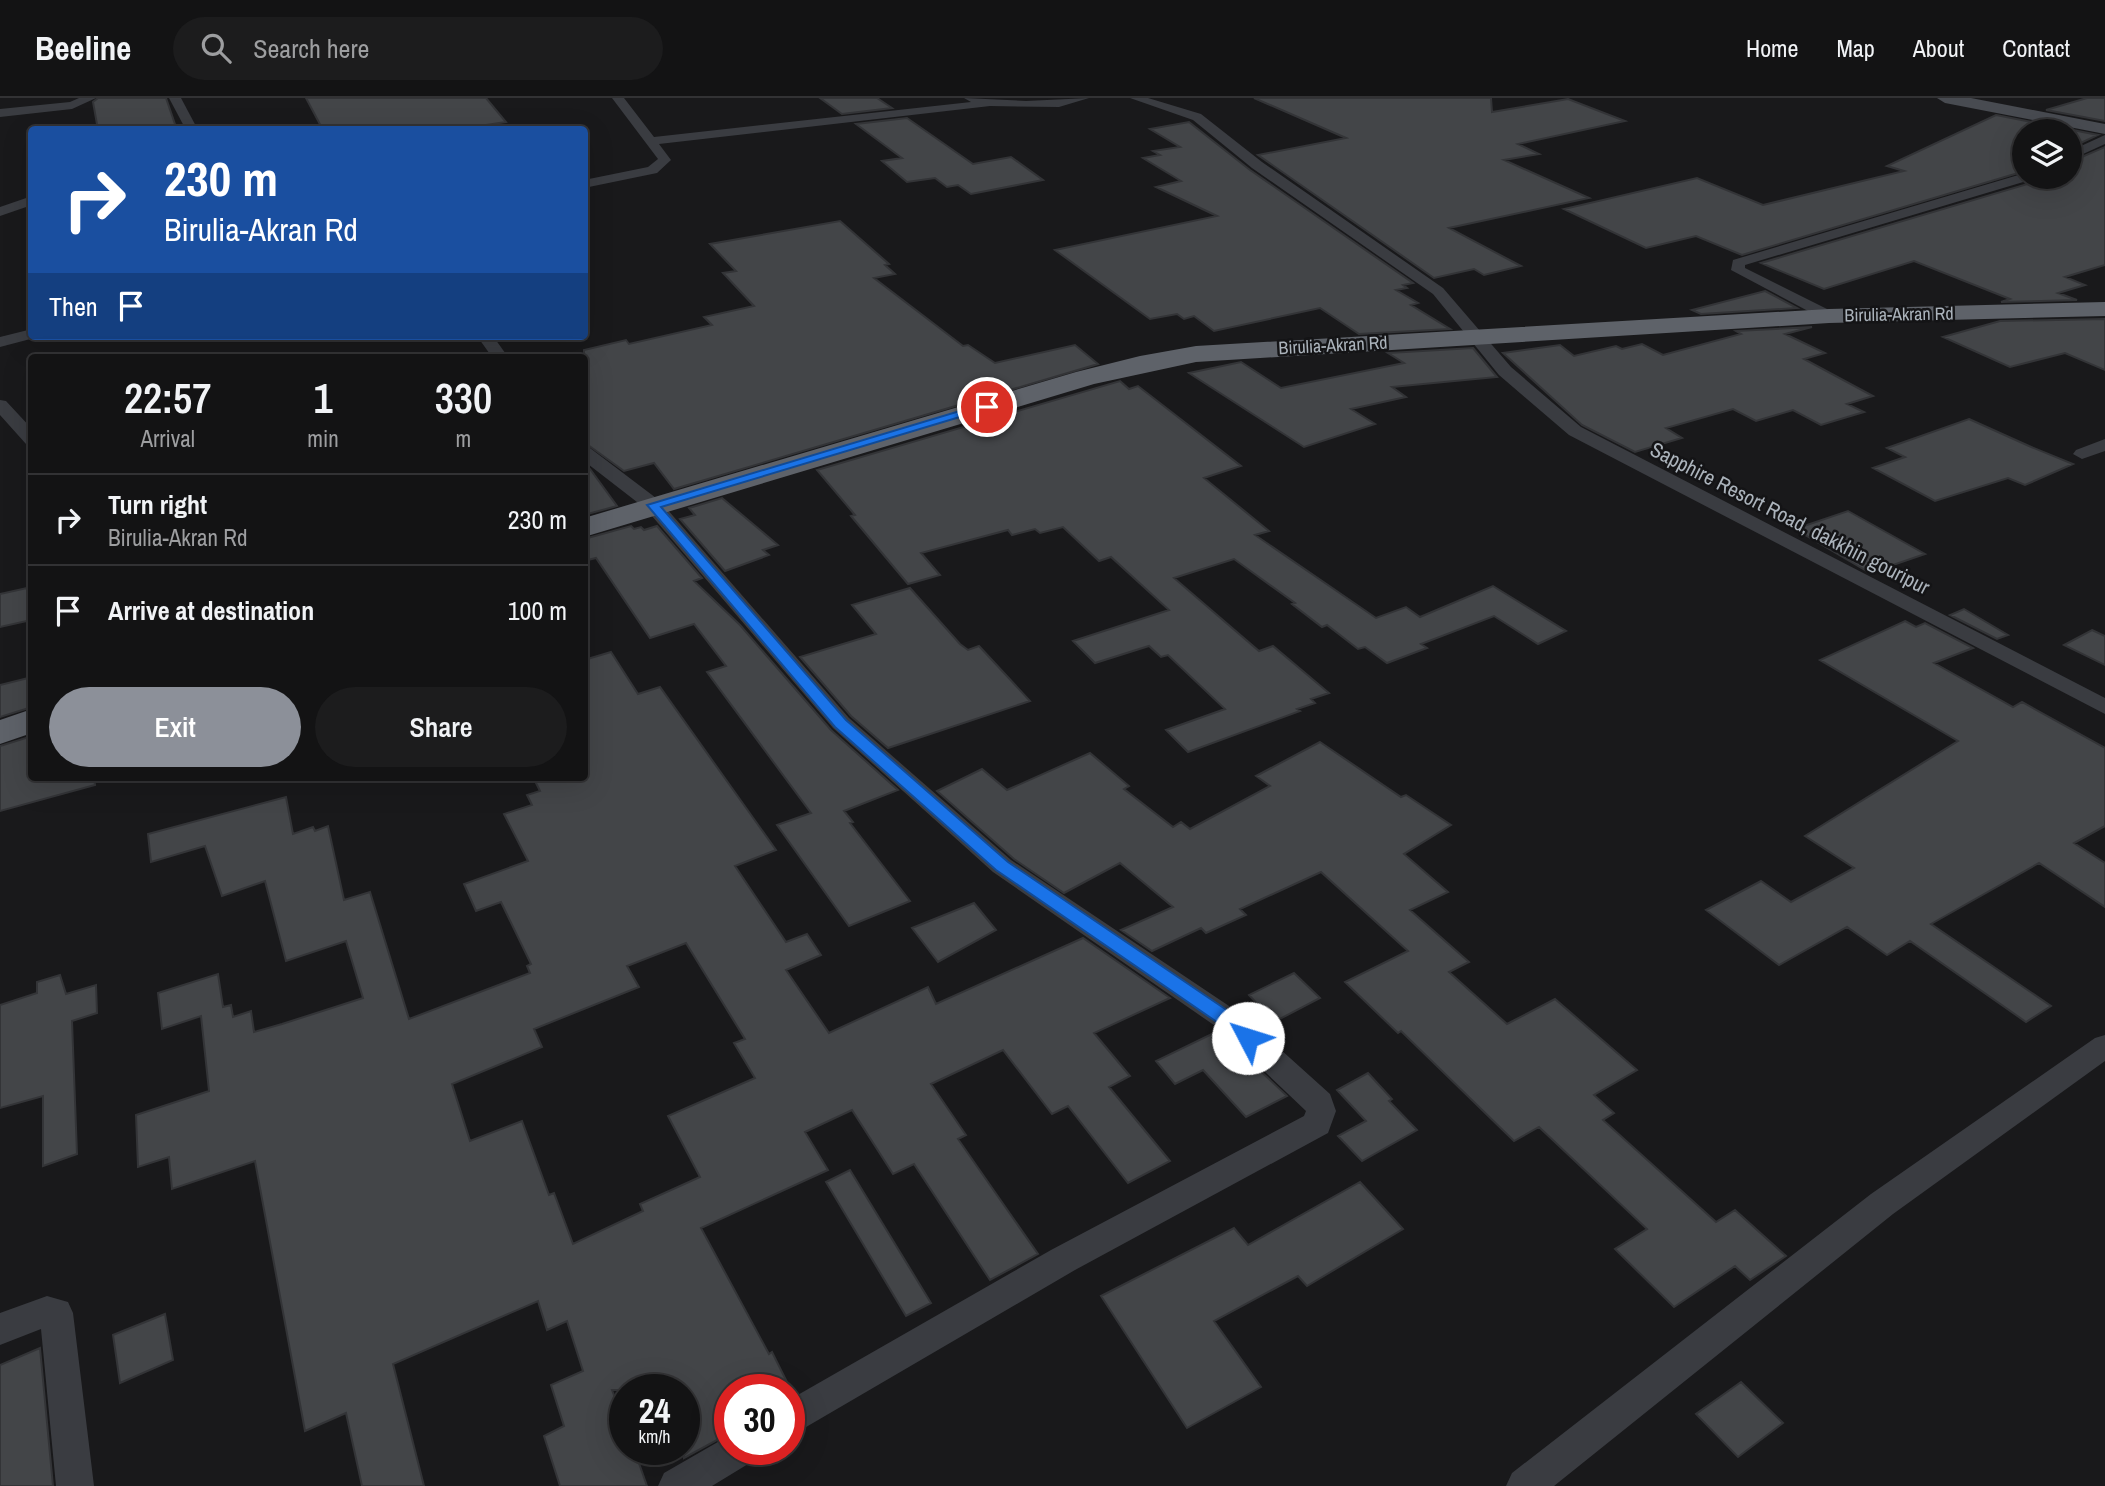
<!DOCTYPE html>
<html lang="en">
<head>
<meta charset="utf-8">
<style>
	body { margin:0; font-family:"Archivo Narrow",sans-serif; background:#1c1c1d; color:#f1f3f6; height:100vh; display:flex; flex-direction:column; font-size:26px; white-space:nowrap }
	* { box-sizing:border-box; margin:0 }
	p { font-size:23px; color:#9d9ea0 }
	.icon { flex:none; width:38px; height:38px; fill:none; stroke:currentColor; stroke-width:2; stroke-linecap:round; stroke-linejoin:round }
	.map { position:relative; flex:1; overflow:hidden }
	.panel { position:absolute; left:28px; top:256px; width:560px; height:427px; display:flex; flex-direction:column; background:#131314; border-radius:7px; box-shadow:0 7px 28px #0002,0 0 0 2px #323234 }
	.panel>* { flex:none }
	.top-card { position:absolute; left:28px; top:28px; width:560px; height:214px; border-radius:7px; box-shadow:0 7px 28px #0002,0 0 0 2px #323234; background:#1a4fa0; color:#fff; overflow:hidden }
	.fabs { position:absolute; left:2012px; top:21px; display:grid; gap:14px }
	.fabs a { display:grid; place-items:center; width:70px; height:70px; border-radius:50%; background:#131314; box-shadow:0 7px 28px #0002,0 0 0 2px #323234; font-size:35px }
	.speed { position:absolute; left:609px; top:1276px; display:flex; gap:14px; font-size:35px; font-weight:700; text-align:center }
	.speed>* { display:grid; place-content:center; width:91px; height:91px; border-radius:50%; background:#131314; box-shadow:0 7px 28px #0002,0 0 0 2px #323234; line-height:1 }
	.speed small { font-size:18px; font-weight:400 }
	.speed .limit { border:10px solid #d22; background:#fff; color:#111 }
	.pin { position:absolute; display:grid; place-items:center; width:60px; height:60px; color:#fff; margin:-30px; border:4px solid #fff; border-radius:50%; box-shadow:0 2px 7px #0007 }
	.me { position:absolute; width:77px; margin:-38px; rotate:310deg; stroke-linejoin:round; filter:drop-shadow(0 0 5px #0008) }
	.turn { display:flex; align-items:center; gap:24px; height:147px; padding:0 21px; font-size:32px }
	.turn .icon { width:91px; height:91px; stroke-width:2.5 }
	.turn b { display:block; font-size:49px; line-height:60px }
	.then { display:flex; align-items:center; height:66px; padding:0 21px; background:#0003; gap:14px; font-size:26px }
	.eta { display:flex; justify-content:space-evenly; align-items:center; height:119px; text-align:center }
	.eta b { font-size:42px; font-weight:600; line-height:49px }
	.cta { display:flex; gap:14px; margin-top:auto; padding:14px 21px }
	.cta a { flex:1; height:80px; border-radius:42px; background:#8c9099; color:#fff; font-size:28px; font-weight:600; line-height:80px; text-align:center }
	.cta a+a { background:#1c1c1d; color:#f1f3f6 }
	ul { padding:0; list-style:none }
	li { display:flex; align-items:center; gap:21px; height:91px; padding:0 21px; border-top:2px solid #323234 }
	li div { flex:1 }
	li b { display:block; font-size:26px }
	li em { font-style:normal }
	header { display:flex; align-items:center; gap:42px; box-sizing:border-box; height:98px; padding:0 35px; background:#131314; border-bottom:2px solid #323234 }
	header strong { font-size:33px }
	nav { display:flex; gap:38px; margin-inline-start:auto; font-size:24px }
	.search { width:490px; height:63px; background:#1c1c1d; display:flex; align-items:center; gap:18px; box-sizing:border-box; padding:0 24px; border-radius:38px; color:#9d9ea0; font-size:26px }
	.map>svg:first-child { display:block }
	.building { fill:#434548; stroke:#333437; stroke-width:2; fill-rule:evenodd }
	.lines { fill:none; stroke-linecap:round; stroke-linejoin:round }
	.minor { fill:#3a3c41; fill-rule:evenodd }
	.secondary { fill:#484b51; fill-rule:evenodd }
	.trunk { fill:#5e6269; fill-rule:evenodd }
	.route { fill:#1a73e8; stroke:#114b97; stroke-width:2 }
	.labels { text-anchor:middle; dominant-baseline:central; stroke-width:5; stroke-linejoin:round; paint-order:stroke }
	.far-street-label { font-size:18px; fill:#abb3bb; stroke:#141416 }
	.street-label { font-size:21px; fill:#abb3bb; stroke:#141416 }
</style>
</head>
<body>
<header>
<strong>Beeline</strong>
<div class="search"><svg class="icon" aria-label="search" viewBox="0 0 24 24"><circle cx="10" cy="10" r="6"/><path d="M15 15l6 6"/></svg>Search here</div>
<nav><a>Home</a><a>Map</a><a>About</a><a>Contact</a></nav>
</header>
<div class="map">
<svg width="2105" height="1388" viewBox="0 0 2105 1388">
	<rect width="100%" height="100%" fill="#19191b"/>
	<path class="building" d="M 98,0 L 166,0 L 177,32 L 98,32 L 93,4 Z
		M 306,0 L 486,0 L 506,24 L 453,32 L 323,32 Z
		M 820,0 L 877,0 L 892,10 L 842,16 Z
		M 1254,0 L 1491,0 L 1492,14 L 1568,1 L 1625,23 L 1518,46 L 1539,56 L 1504,62 L 1589,100 L 1449,130 L 1521,168 L 1484,177 L 1474,171 L 1434,180 L 1258,57 L 1346,40 Z
		M 2087,0 L 2105,0 L 2105,23 L 2046,12 Z
		M 1996,17 L 2098,37 L 2070,50 L 2070,33 L 2025,33 L 2025,73 L 1742,157 L 1696,138 L 1646,150 L 1564,111 L 1697,80 L 1763,107 L 1904,73 L 1887,68 Z
		M 907,20 L 973,66 L 1011,59 L 1043,82 L 971,96 L 958,87 L 947,89 L 935,80 L 907,84 L 882,63 L 902,60 L 856,26 Z
		M 1189,24 L 1250,72 L 1413,185 L 1403,187 L 1407,190 L 1396,192 L 1418,205 L 1411,207 L 1450,231 L 1359,236 L 1320,210 L 1214,233 L 1194,218 L 1184,221 L 1177,216 L 1150,221 L 1055,152 L 1217,118 L 1156,89 L 1181,83 L 1143,60 L 1160,57 L 1153,53 L 1180,49 L 1150,31 Z
		M 2105,49 L 2105,167 L 2065,179 L 2085,187 L 2058,195 L 2077,202 L 2001,204 L 2010,201 L 1914,163 L 1824,191 L 1761,165 L 2031,85 L 2033,79 L 2070,79 L 2070,64 Z
		M 840,123 L 889,166 L 885,167 L 895,176 L 874,180 L 963,248 L 968,247 L 995,265 L 1075,247 L 1098,266 L 674,391 L 654,365 L 624,373 L 588,347 L 584,343 L 584,252 L 626,242 L 629,246 L 712,227 L 704,219 L 754,208 L 723,175 L 736,173 L 710,146 Z
		M 1765,193 L 1797,210 L 1701,216 L 1692,212 Z
		M 2105,221 L 2105,272 L 2065,255 L 2010,269 L 1943,239 L 2000,223 Z
		M 1812,229 L 1785,236 L 1825,255 L 1804,261 L 1873,298 L 1847,306 L 1864,314 L 1821,327 L 1793,312 L 1756,323 L 1733,311 L 1666,330 L 1682,340 L 1635,354 L 1582,327 L 1503,255 L 1560,247 L 1574,258 L 1616,248 L 1622,251 L 1642,246 L 1663,257 L 1741,236 L 1736,233 Z
		M 1473,250 L 1497,279 L 1392,289 L 1406,299 L 1351,311 L 1375,326 L 1304,349 L 1189,275 L 1241,264 L 1281,290 L 1404,265 L 1388,255 Z
		M 1120,283 L 1129,291 L 1138,288 L 1241,368 L 1204,380 L 1269,433 L 1255,437 L 1376,520 L 1406,509 L 1420,519 L 1493,488 L 1566,533 L 1538,546 L 1494,518 L 1421,546 L 1427,550 L 1387,565 L 1365,549 L 1358,551 L 1327,527 L 1322,529 L 1292,506 L 1295,505 L 1234,461 L 1174,480 L 1259,553 L 1273,548 L 1329,595 L 1311,601 L 1315,605 L 1297,611 L 1300,613 L 1188,654 L 1166,632 L 1225,611 L 1168,557 L 1161,559 L 1149,548 L 1095,565 L 1073,543 L 1169,512 L 1111,459 L 1099,463 L 1063,429 L 1040,435 L 1035,431 L 1012,437 L 1008,432 L 921,455 L 940,477 L 908,486 L 851,418 L 855,417 L 817,372 Z
		M 1969,321 L 2029,348 L 2073,366 L 2025,387 L 2008,380 L 1935,403 L 1873,370 L 1905,359 L 1887,350 Z
		M 584,367 L 590,371 L 617,408 L 584,417 Z
		M 722,400 L 778,447 L 763,452 L 769,457 L 725,473 L 680,421 L 695,417 L 689,410 Z
		M 1848,413 L 1925,456 L 1870,475 L 1795,431 Z
		M 631,428 L 634,431 L 641,429 L 644,432 L 657,428 L 702,480 L 694,483 L 740,527 L 831,632 L 898,692 L 844,713 L 853,724 L 850,725 L 910,803 L 849,828 L 777,727 L 811,715 L 707,574 L 726,568 L 694,526 L 650,540 L 596,460 L 584,463 L 584,441 Z
		M 27,490 L 27,523 L 0,529 L 0,496 Z
		M 910,490 L 960,546 L 968,552 L 979,548 L 1030,603 L 888,650 L 851,618 L 800,559 L 876,536 L 852,507 Z
		M 1964,511 L 2008,537 L 1997,541 L 1950,517 Z
		M 1905,523 L 1916,529 L 1925,525 L 1973,550 L 1934,565 L 2013,609 L 2022,604 L 2105,650 L 2105,728 L 2074,745 L 2105,765 L 2105,809 L 2039,765 L 1931,826 L 2051,908 L 2026,924 L 1910,843 L 1887,857 L 1847,829 L 1779,867 L 1706,812 L 1761,783 L 1791,804 L 1854,770 L 1805,738 L 1958,643 L 1820,562 Z
		M 2092,532 L 2105,538 L 2105,567 L 2064,547 Z
		M 611,554 L 638,596 L 660,589 L 776,752 L 735,768 L 786,844 L 807,836 L 821,857 L 786,872 L 829,935 L 928,889 L 936,906 L 1083,840 L 1170,900 L 1094,935 L 1130,978 L 1109,989 L 1170,1063 L 1128,1085 L 1068,1008 L 1052,1016 L 1003,952 L 931,986 L 966,1037 L 958,1041 L 1038,1156 L 990,1182 L 914,1066 L 893,1076 L 852,1012 L 805,1034 L 828,1072 L 701,1130 L 769,1256 L 772,1254 L 787,1284 L 773,1292 L 730,1292 L 730,1335 L 684,1360 L 684,1292 L 612,1292 L 625,1326 L 625,1351 L 634,1351 L 647,1388 L 560,1388 L 544,1338 L 564,1328 L 551,1287 L 583,1273 L 567,1223 L 547,1232 L 538,1203 L 393,1266 L 424,1388 L 362,1388 L 346,1315 L 305,1333 L 255,1063 L 172,1091 L 169,1059 L 138,1069 L 136,1017 L 209,993 L 201,918 L 162,931 L 158,895 L 218,876 L 223,909 L 231,907 L 233,919 L 251,913 L 254,934 L 282,926 L 363,900 L 346,843 L 286,863 L 265,783 L 222,798 L 205,748 L 151,764 L 148,736 L 286,699 L 293,736 L 313,729 L 315,733 L 328,728 L 344,802 L 370,794 L 409,921 L 530,875 L 527,868 L 531,866 L 501,804 L 476,813 L 464,786 L 528,763 L 504,716 L 532,707 L 527,697 L 540,693 L 533,679 L 584,679 L 584,562 ZM 686,845 L 745,941 L 734,945 L 755,980 L 668,1018 L 700,1079 L 640,1106 L 643,1113 L 573,1146 L 554,1095 L 549,1097 L 522,1023 L 470,1043 L 452,986 L 542,949 L 534,931 L 639,889 L 627,868 Z
		M 32,579 L 32,609 L 0,619 L 0,587 Z
		M 32,638 L 32,679 L 94,679 L 95,687 L 0,713 L 0,648 Z
		M 1320,644 L 1401,699 L 1406,697 L 1451,727 L 1404,756 L 1448,794 L 1410,812 L 1469,864 L 1449,874 L 1507,926 L 1555,901 L 1637,972 L 1594,997 L 1614,1015 L 1603,1022 L 1716,1124 L 1735,1112 L 1786,1158 L 1750,1182 L 1735,1168 L 1674,1209 L 1615,1151 L 1647,1131 L 1539,1029 L 1514,1043 L 1401,933 L 1398,935 L 1345,884 L 1408,853 L 1321,774 L 1240,811 L 1246,817 L 1206,835 L 1201,830 L 1152,853 L 1121,832 L 1173,809 L 1120,765 L 1064,795 L 1014,761 L 937,693 L 982,671 L 1007,692 L 1090,655 L 1129,688 L 1124,691 L 1173,729 L 1181,724 L 1190,731 L 1270,688 L 1256,678 Z
		M 974,805 L 996,832 L 938,864 L 912,830 Z
		M 1294,875 L 1320,900 L 1274,924 L 1249,897 Z
		M 60,877 L 66,896 L 96,887 L 97,915 L 72,923 L 77,1056 L 43,1068 L 43,998 L 0,1010 L 0,907 L 37,895 L 37,884 Z
		M 1218,933 L 1219,934 L 1287,998 L 1246,1019 L 1203,972 L 1175,986 L 1156,963 Z
		M 1368,975 L 1392,1001 L 1389,1003 L 1417,1032 L 1362,1063 L 1338,1038 L 1366,1023 L 1337,992 Z
		M 850,1072 L 931,1205 L 906,1218 L 826,1084 Z
		M 1360,1084 L 1403,1131 L 1307,1188 L 1298,1178 L 1214,1223 L 1261,1289 L 1187,1330 L 1101,1198 L 1234,1130 L 1248,1147 Z
		M 165,1216 L 173,1262 L 120,1285 L 113,1237 Z
		M 40,1250 L 53,1388 L 0,1388 L 0,1267 Z
		M 1741,1284 L 1783,1325 L 1738,1359 L 1696,1316 Z"/>
	<g class="lines">
		<path class="minor" d="M 79,0 L 96,0 L 72,11 L 0,19 L 0,11 L 70,4 Z
			M 169,0 L 181,0 L 198,32 L 186,32 Z
			M 612,0 L 624,0 L 654,39 L 971,4 L 964,0 L 1026,3 L 1089,0 L 1059,9 L 990,8 L 659,46 L 671,62 L 657,75 L 584,90 L 584,82 L 648,69 L 658,61 Z
			M 1130,0 L 1148,0 L 1201,16 L 1262,64 L 1443,190 L 1511,269 L 1581,329 L 2105,600 L 2105,616 L 1569,337 L 1499,277 L 1433,196 L 1252,70 L 1193,22 Z
			M 2105,37 L 2105,46 L 2070,62 L 2070,53 Z
			M 2025,75 L 2025,79 L 2031,79 L 2030,82 L 1745,167 L 1745,170 L 1835,215 L 1837,218 L 1835,221 L 1823,221 L 1731,172 L 1733,162 Z
			M 32,98 L 32,107 L 0,118 L 0,109 Z
			M 32,231 L 32,238 L 38,239 L 0,249 L 0,239 Z
			M 477,238 L 493,238 L 508,259 L 492,259 Z
			M 0,302 L 6,303 L 32,331 L 32,347 L 26,346 L 0,317 Z
			M 2105,341 L 2105,353 L 2082,361 L 2073,356 L 2076,352 Z
			M 584,349 L 590,350 L 660,403 L 849,620 L 1011,762 L 1241,916 L 1330,996 L 1336,1013 L 1328,1035 L 1075,1172 L 789,1339 L 789,1302 L 1051,1152 L 1304,1018 L 1306,1013 L 1221,932 L 993,774 L 833,630 L 646,411 L 584,363 Z
			M 2105,937 L 2105,963 L 1893,1116 L 1554,1388 L 1506,1388 L 1512,1375 L 1871,1096 L 2095,940 Z
			M 47,1198 L 68,1204 L 73,1215 L 94,1388 L 56,1388 L 41,1231 L 0,1247 L 0,1215 Z
			M 730,1337 L 730,1351 L 758,1351 L 753,1363 L 712,1388 L 658,1388 L 664,1375 Z"/>
		<path class="secondary" d="M 1937,0 L 1971,0 L 2105,26 L 2105,36 L 1945,5 Z"/>
		<path class="trunk" d="M 2105,204 L 2105,218 L 1829,225 L 1196,264 L 1094,286 L 584,439 L 584,420 L 1076,274 L 1140,258 L 1196,248 L 1829,211 Z
			M 32,611 L 32,635 L 0,646 L 0,622 Z"/>
	</g>
	<path class="route" d="M 983,306 L 993,309 L 661,409 L 846,622 L 1008,764 L 1237,919 L 1258,940 L 1255,945 C 1242,949 1234,937 1224,929 L 996,772 L 835,629 L 647,407 Z"/>
	<g class="labels">
		<g class="far-street-label">
			<text transform="translate(1899 216) rotate(-1)">Birulia-Akran Rd</text>
			<text transform="translate(1333 247) rotate(-3)">Birulia-Akran Rd</text>
		</g>
		<g class="street-label">
			<text transform="translate(1790 420) rotate(27)">Sapphire Resort Road, dakkhin gouripur</text>
		</g>
	</g>
</svg>
<div class="fabs">
<a><svg class="icon" aria-label="layers" viewBox="0 0 24 24"><path d="M12 4l9 5-9 5-9-5zM3 14l9 5 9-5"/></svg></a>
</div>
<div class="speed"><div>24<small>km/h</small></div><div class="limit">30</div></div>
<div class="pin" style="left:987px;top:309px;background:#d93025"><svg class="icon" aria-label="arrive" viewBox="0 0 24 24"><path d="M6 21V4h12l-3 4 3 4H6"/></svg></div>
<svg class="me" style="left:1248px;top:940px" viewBox="-20 -20 40 40"><circle r="19" fill="#fff"/><path d="M0-13L10 11 0 6-10 11z" fill="#1a73e8"/></svg>
<div class="top-card">
<div class="turn"><svg class="icon" aria-label="right" viewBox="0 0 24 24"><path d="M7 20v-9h11M14 6l5 5-5 5"/></svg><div><b>230 m</b>Birulia-Akran Rd</div></div>
<div class="then">Then<svg class="icon" aria-label="arrive" viewBox="0 0 24 24"><path d="M6 21V4h12l-3 4 3 4H6"/></svg></div>
</div>
<section class="panel">
<div class="eta">
<div><b>22:57</b><p>Arrival</p></div>
<div><b>1</b><p>min</p></div>
<div><b>330</b><p>m</p></div>
</div>
<ul>
<li><svg class="icon" aria-label="right" viewBox="0 0 24 24"><path d="M7 20v-9h11M14 6l5 5-5 5"/></svg><div><b>Turn right</b><p>Birulia-Akran Rd</p></div><em>230 m</em></li>
<li><svg class="icon" aria-label="arrive" viewBox="0 0 24 24"><path d="M6 21V4h12l-3 4 3 4H6"/></svg><div><b>Arrive at destination</b></div><em>100 m</em></li>
</ul>
<div class="cta"><a>Exit</a><a>Share</a></div>
</section>
</div>
</body>
</html>
